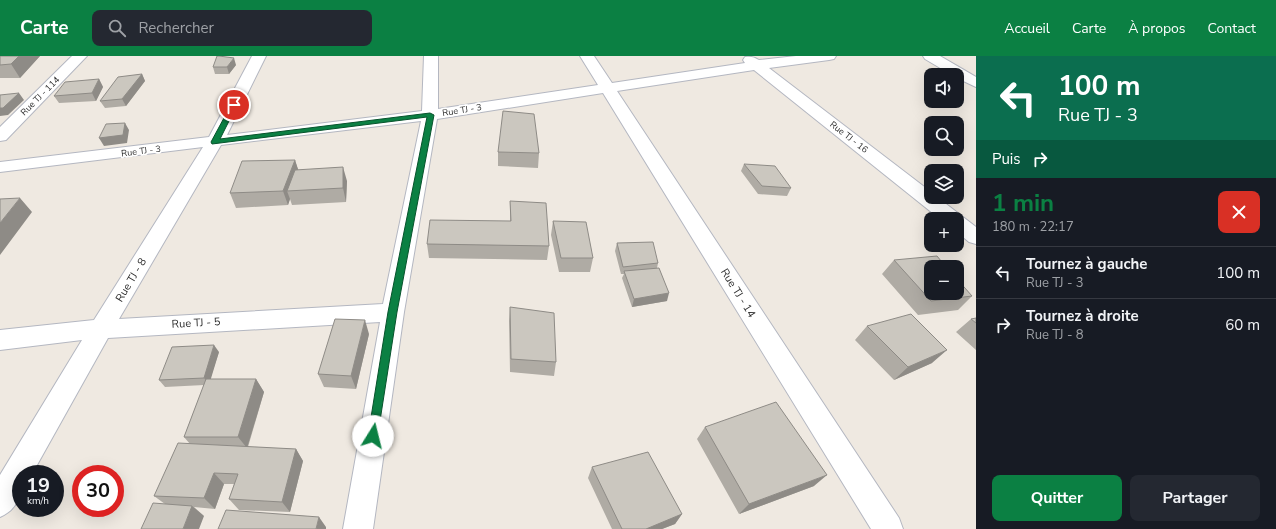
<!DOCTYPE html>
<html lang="fr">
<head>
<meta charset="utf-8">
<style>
	body { margin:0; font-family:"Nunito Sans",sans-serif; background:#242831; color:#f1f3f6; height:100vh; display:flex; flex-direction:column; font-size:15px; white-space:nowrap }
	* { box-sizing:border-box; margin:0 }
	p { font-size:13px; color:#9ea1a6 }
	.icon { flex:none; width:22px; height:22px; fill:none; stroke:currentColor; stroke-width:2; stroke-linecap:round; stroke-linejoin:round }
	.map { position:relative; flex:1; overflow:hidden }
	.details { display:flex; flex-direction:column; background:#171b24; width:300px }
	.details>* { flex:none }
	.hud { background:#0b6e4f; color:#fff; overflow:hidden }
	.buttons { position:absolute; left:924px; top:12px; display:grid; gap:8px }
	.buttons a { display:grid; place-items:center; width:40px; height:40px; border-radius:8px; background:#171b24; box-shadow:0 4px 16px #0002; font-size:20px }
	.speed { position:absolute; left:12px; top:409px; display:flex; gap:8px; font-size:20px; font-weight:700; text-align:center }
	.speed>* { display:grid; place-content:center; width:52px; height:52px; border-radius:50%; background:#171b24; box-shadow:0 4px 16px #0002; line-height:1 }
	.speed small { font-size:10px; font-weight:400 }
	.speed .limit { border:6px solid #d22; background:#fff; color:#111 }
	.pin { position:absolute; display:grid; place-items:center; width:34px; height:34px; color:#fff; margin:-17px; border:2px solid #fff; border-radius:50%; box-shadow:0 1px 4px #0007 }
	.me { position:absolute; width:44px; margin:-22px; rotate:9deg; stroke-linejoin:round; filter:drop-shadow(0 0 3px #0008) }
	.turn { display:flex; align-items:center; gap:14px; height:84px; padding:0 16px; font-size:18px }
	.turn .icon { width:52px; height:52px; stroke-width:2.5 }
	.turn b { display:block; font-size:28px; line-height:34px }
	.then { display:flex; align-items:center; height:38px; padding:0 16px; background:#0003; gap:8px; font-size:15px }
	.round { display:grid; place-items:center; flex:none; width:42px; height:42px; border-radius:8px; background:#242831 }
	.headline { display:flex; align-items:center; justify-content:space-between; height:68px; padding:0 16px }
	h1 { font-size:24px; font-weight:700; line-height:30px; color:#0b8043 }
	.primary-button { display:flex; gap:8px; margin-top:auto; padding:8px 16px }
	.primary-button a { flex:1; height:46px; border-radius:8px; background:#0b8043; color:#fff; font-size:16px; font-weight:700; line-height:46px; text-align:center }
	.primary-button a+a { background:#242831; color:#f1f3f6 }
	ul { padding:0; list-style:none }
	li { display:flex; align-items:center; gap:12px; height:52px; padding:0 16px; border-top:1px solid #363941 }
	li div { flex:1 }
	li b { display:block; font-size:15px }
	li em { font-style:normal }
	header { display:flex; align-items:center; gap:24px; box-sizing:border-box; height:56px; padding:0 20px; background:#0b8043; color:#fff }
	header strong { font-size:19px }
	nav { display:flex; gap:22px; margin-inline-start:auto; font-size:14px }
	.search { width:280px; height:36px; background:#242831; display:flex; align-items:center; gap:10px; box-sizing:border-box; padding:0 14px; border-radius:8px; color:#9ea1a6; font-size:15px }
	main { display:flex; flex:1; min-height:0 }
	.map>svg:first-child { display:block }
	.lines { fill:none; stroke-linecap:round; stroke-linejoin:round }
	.minor-casing { stroke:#b4b7c1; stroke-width:2 }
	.minor { fill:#fff; fill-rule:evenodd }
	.wall { fill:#afaba4 }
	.shaded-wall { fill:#8e8b86 }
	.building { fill:#cbc7bf; stroke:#8e8b86 }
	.route { fill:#0b8043; stroke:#07532c }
	.labels { text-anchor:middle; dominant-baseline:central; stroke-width:3.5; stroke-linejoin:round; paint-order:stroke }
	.far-street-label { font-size:9px; fill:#2e2e2e; stroke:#fff }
	.street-label { font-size:11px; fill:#2e2e2e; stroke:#fff }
</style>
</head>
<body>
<header>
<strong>Carte</strong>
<div class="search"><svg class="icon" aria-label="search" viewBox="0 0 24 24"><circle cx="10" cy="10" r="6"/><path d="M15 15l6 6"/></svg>Rechercher</div>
<nav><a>Accueil</a><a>Carte</a><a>À propos</a><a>Contact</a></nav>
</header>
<main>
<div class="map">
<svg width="976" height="473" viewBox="0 0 976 473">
	<rect width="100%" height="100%" fill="#efe9e1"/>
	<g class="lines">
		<g class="minor-casing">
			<path id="minor" d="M 72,0 L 87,0 L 6,84 L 0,85 L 0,71 Z
				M 252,0 L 266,0 L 227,79 L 422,55 L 424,0 L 438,0 L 438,53 L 598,29 L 580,0 L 594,0 L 612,27 L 745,7 L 743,4 L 745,1 C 751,0 754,1 759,4 L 796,0 L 836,0 L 834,3 L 829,4 L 769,12 L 931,136 L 931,141 L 937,141 L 976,171 L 976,188 L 969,186 L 957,176 L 957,163 L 940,163 L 754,14 L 617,35 L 899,462 L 903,473 L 871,473 L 603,37 L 437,63 L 404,256 L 373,473 L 343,473 L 380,266 L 108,282 L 32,418 L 21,418 C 21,438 20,452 0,461 L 0,419 L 82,284 L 0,294 L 0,274 L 94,264 L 203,91 L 0,116 L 0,106 L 209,81 ZM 421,65 L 383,248 L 119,263 L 221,89 Z
				M 923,0 L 940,0 L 976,21 L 976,31 L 957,22 L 957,19 L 952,19 L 925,3 Z"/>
		</g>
		<use href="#minor" class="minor"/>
	</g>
	<path class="wall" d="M 0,0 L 40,0 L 20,22 L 0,22 Z
		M 236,9 L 229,18 L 215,18 L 213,11 Z
		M 142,18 L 145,25 L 126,50 L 105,52 L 100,45 Z
		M 99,23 L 103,31 L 96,45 L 59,47 L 54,40 Z
		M 498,96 L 539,97 L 538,112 L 498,110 Z
		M 295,104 L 298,114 L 347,125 L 346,146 L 292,149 L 290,143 L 288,149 L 236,152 L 230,137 Z
		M 744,108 L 791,132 L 787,140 L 758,138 L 741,115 Z
		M 510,145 L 549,190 L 547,204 L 429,202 L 427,188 L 510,165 Z
		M 553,165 L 593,202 L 590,216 L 559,216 L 551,179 Z
		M 617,187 L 658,207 L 657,212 L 667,245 L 632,251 L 622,222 L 624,218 L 621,218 L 615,195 Z
		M 894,204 L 972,240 L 958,254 L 918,259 L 882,218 Z
		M 510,251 L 556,306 L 554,320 L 510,316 L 509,265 Z
		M 976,262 L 976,294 L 956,276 L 971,263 Z
		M 867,270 L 932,307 L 894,324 L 855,284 Z
		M 369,278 L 356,333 L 324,331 L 318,318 Z
		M 219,296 L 210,323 L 256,323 L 264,336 L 248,391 L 296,393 L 303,405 L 290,456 L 239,454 L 229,443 L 234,428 L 224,428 L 215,453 L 194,451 L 204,460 L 165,448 L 154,440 L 190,388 L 184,381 L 204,329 L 165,331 L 159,324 Z
		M 705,371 L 814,430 L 739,458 L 697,383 Z
		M 592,411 L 682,458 L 675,468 L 662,473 L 612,473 L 588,422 Z"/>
	<path class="shaded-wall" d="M 19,0 L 40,0 L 20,22 L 11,8 Z
		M 234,2 L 236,9 L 229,18 L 227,11 Z
		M 142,18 L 145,25 L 126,50 L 122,43 Z
		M 99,23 L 103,31 L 96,45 L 92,37 Z
		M 19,37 L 24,44 L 8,59 L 0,60 L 0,52 Z
		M 125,67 L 129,74 L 127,87 L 104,90 L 99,82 Z
		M 295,104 L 300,119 L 287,135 L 290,143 L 288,149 L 283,135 Z
		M 343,111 L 347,125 L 346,146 L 343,132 Z
		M 20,142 L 32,156 L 0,199 L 0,167 Z
		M 669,237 L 667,245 L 632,251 L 634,243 Z
		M 365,264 L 369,278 L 356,333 L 351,320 Z
		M 214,289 L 219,296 L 209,329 L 204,322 Z
		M 947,294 L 932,307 L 894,324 L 908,311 Z
		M 256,323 L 264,336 L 247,392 L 238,381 Z
		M 296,393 L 303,405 L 290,456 L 282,446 Z
		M 214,417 L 224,428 L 215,453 L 204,442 Z
		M 827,419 L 814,430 L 739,458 L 749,448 Z
		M 192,450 L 204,460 L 199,473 L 183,473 Z
		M 682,458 L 675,468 L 662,473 L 646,473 Z
		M 319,461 L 326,471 L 326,473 L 316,473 Z"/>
	<path class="building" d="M 0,0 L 19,0 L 11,8 L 0,9 Z
		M 217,0 L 219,0 L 234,2 L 227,11 L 213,11 Z
		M 142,18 L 122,43 L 100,45 L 118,21 Z
		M 99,23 L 92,37 L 54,40 L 65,26 Z
		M 19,37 L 3,52 L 0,52 L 0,39 Z
		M 503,55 L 534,58 L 539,97 L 498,96 Z
		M 125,67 L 123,79 L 99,82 L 106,68 Z
		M 295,104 L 283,135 L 230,137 L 242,105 Z
		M 744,108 L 775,110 L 791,132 L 762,130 Z
		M 343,111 L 343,132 L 287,135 L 295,114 Z
		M 20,142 L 0,167 L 0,143 Z
		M 510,145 L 546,147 L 549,190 L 427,188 L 430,164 L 511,165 Z
		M 553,165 L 586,166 L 593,202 L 561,202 Z
		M 653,186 L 658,207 L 623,211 L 617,187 Z
		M 937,200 L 946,211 L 931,211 L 931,237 L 957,237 L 957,223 L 972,240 L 931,245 L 894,204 Z
		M 659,212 L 669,237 L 634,243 L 624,215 Z
		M 510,251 L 554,257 L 556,306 L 511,303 Z
		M 911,258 L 947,294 L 908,311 L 867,270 Z
		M 976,262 L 976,267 L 971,263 Z
		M 335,263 L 365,264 L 351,320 L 318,318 Z
		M 214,289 L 204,322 L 159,324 L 172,291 Z
		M 206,323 L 256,323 L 238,381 L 184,381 Z
		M 776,346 L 827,419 L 749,448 L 705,371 Z
		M 178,387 L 296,393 L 282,446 L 229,443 L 238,418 L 214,417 L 204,442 L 154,440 Z
		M 648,396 L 682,458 L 646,473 L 622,473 L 592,411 Z
		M 153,447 L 192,450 L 183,473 L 141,473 Z
		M 226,454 L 319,461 L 316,473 L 218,473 Z"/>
	<path class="route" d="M 234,47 L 237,49 L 220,83 L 430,57 L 434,59 L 397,256 L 377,384 L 373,385 L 369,384 L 368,380 L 388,256 L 427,61 L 212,88 L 211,86 L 231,49 Z"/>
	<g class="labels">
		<g class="far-street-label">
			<text transform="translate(40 40) rotate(-45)">Rue TJ - 114</text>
			<text transform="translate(462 54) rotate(-9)">Rue TJ - 3</text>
			<text transform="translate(849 81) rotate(38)">Rue TJ - 16</text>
			<text transform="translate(141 95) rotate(-7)">Rue TJ - 3</text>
		</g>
		<g class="street-label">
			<text transform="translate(131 224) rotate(-59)">Rue TJ - 8</text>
			<text transform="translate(738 237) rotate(58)">Rue TJ - 14</text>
			<text transform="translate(196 267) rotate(-3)">Rue TJ - 5</text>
		</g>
	</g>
</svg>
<div class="buttons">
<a><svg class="icon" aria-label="sound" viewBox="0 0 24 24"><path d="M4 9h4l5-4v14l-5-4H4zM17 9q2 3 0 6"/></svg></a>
<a><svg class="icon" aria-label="search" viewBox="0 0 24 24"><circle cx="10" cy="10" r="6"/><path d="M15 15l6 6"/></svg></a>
<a><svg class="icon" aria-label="layers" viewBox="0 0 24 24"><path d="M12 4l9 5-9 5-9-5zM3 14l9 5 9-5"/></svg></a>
<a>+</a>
<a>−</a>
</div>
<div class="speed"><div>19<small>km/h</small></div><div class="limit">30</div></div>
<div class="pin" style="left:234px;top:49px;background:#d93025"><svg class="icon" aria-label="arrive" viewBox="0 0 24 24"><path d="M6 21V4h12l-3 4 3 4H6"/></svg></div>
<svg class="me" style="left:373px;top:380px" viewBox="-20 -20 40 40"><circle r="19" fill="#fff"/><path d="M0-13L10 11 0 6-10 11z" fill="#0b8043"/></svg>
</div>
<section class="details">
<div class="hud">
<div class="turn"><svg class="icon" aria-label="left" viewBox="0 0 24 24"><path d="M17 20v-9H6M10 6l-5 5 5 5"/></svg><div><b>100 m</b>Rue TJ - 3</div></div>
<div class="then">Puis<svg class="icon" aria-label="right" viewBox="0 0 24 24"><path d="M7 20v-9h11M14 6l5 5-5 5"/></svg></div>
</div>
<div class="headline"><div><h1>1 min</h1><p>180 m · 22:17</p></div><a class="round" style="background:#d93025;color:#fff"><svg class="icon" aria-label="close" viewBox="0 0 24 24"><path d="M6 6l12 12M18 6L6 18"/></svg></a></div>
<ul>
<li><svg class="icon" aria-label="left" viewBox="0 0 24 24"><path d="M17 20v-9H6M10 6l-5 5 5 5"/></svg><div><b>Tournez à gauche</b><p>Rue TJ - 3</p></div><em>100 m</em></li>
<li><svg class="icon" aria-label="right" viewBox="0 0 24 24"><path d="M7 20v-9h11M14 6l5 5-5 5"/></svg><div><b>Tournez à droite</b><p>Rue TJ - 8</p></div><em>60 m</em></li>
</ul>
<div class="primary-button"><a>Quitter</a><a>Partager</a></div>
</section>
</main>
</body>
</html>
